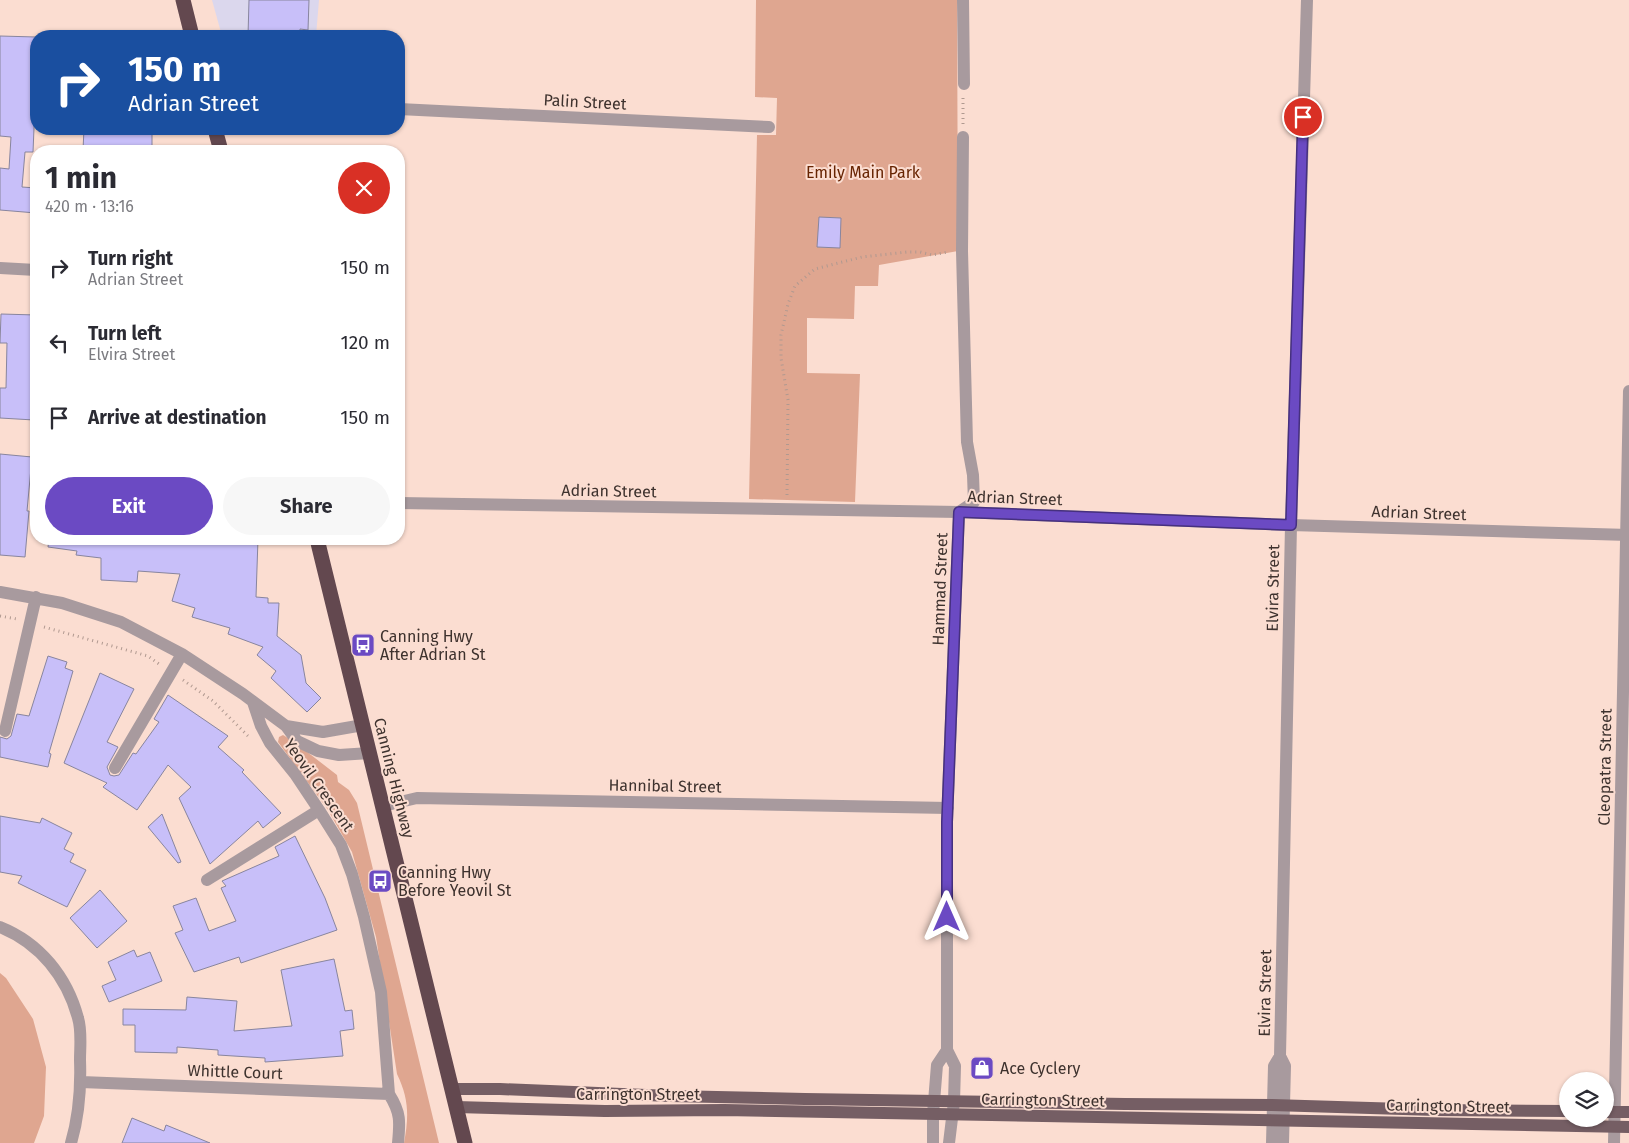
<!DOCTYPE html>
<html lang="en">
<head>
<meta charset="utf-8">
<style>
	body { margin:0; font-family:"Fira Sans",sans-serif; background:#f7f7f7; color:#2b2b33; height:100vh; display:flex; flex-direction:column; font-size:19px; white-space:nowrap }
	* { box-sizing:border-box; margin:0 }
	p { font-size:16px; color:#7c7c81 }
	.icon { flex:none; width:28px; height:28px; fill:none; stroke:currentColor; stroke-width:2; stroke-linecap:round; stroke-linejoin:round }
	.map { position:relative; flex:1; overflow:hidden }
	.details { position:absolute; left:30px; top:145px; width:375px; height:400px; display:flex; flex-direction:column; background:#fff; border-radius:20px; box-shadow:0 1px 4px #0004 }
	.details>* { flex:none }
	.banner { position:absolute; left:30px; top:30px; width:375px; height:105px; border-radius:20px; box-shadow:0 1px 4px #0004; background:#1a4fa0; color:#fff; overflow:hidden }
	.controls { position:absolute; left:1559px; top:1072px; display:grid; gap:10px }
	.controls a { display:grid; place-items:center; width:55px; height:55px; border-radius:50%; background:#fff; box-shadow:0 1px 4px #0004; font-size:25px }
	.pin { position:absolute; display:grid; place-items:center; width:42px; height:42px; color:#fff; margin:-21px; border:2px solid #fff; border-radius:50%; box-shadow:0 1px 5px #0007 }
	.me { position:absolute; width:55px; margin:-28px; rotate:0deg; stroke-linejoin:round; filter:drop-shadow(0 0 4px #0008) }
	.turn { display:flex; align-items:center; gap:18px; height:105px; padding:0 15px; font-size:22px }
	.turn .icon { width:65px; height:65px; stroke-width:2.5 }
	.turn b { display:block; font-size:35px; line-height:42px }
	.round { display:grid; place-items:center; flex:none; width:52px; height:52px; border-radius:26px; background:#f7f7f7 }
	.summary { display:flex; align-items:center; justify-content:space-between; height:85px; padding:0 15px }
	h1 { font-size:30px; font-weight:700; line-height:38px }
	.action { display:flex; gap:10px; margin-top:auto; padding:10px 15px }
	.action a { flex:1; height:58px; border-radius:30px; background:#6b4ac3; color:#fff; font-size:20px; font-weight:700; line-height:58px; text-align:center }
	.action a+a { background:#f7f7f7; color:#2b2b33 }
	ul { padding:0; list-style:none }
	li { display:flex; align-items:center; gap:15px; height:75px; padding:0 15px }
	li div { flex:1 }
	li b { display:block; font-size:19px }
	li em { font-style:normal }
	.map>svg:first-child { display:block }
	.commercial { fill:#dbd7ed }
	.green { fill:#dfa690 }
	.building { fill:#c8bff9; stroke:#88859e }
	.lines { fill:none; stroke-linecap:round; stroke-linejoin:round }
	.path { stroke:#b09990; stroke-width:3; stroke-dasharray:1 4; stroke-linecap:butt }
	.minor { stroke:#a89a9e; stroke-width:12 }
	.major { stroke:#755e64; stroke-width:12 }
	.highway { stroke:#63484f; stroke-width:15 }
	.route-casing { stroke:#46307f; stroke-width:12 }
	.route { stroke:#6b4ac3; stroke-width:9 }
	.labels { text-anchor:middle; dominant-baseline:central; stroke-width:4; stroke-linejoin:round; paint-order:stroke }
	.street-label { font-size:16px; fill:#3e322e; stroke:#fbddd1 }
	.park-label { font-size:16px; fill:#672402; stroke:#fbddd1 }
	.poi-label { font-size:16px; fill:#3e322e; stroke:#fbddd1; text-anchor:start }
</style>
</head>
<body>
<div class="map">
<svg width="1629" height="1143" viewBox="0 0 1629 1143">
	<rect width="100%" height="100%" fill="#fbddd1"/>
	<path class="commercial" d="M 212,0 L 319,0 L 316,36 L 222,36 Z"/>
	<path class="green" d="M 756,0 L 957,0 L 958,251 L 879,265 L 878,286 L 855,286 L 854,319 L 807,318 L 807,373 L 860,374 L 855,502 L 749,499 L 757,135 L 776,135 L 777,98 L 755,97 Z
		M 283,735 L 293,741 L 337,775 L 338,782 L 349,790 L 357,803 L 439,1143 L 404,1143 C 409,1116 409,1099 397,1074 L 376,937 L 352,852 L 328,810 L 278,742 L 279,737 Z
		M 0,973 L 6,978 L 33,1019 L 46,1067 L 44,1116 L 34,1143 L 0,1143 Z"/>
	<path class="building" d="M 249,0 L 309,0 L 308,30 L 300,29 L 300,36 L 248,36 Z
		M 0,36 L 36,37 L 36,81 L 33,152 L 25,152 L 22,187 L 36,188 L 36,213 L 0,210 L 0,168 L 9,169 L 11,137 L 0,136 Z
		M 84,129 L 152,129 L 152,151 L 83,150 Z
		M 819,217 L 841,218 L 840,248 L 817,247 Z
		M 1,314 L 36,315 L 36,383 L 34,420 L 0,418 L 0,388 L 6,388 L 7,343 L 0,343 Z
		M 0,454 L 32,457 L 27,511 L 29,511 L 25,557 L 0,555 Z
		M 49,539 L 258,539 L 256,597 L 268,598 L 268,603 L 279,603 L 277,636 L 301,655 L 306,683 L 321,698 L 307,712 L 271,678 L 276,671 L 257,655 L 263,647 L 228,634 L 230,628 L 192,617 L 195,608 L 172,601 L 180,574 L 138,571 L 137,582 L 101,580 L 101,558 L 76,555 L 77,551 L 48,547 Z
		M 48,656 L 67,662 L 65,668 L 73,671 L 49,753 L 51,754 L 48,767 L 0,757 L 0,737 L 7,739 L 11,736 L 17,714 L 29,716 Z
		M 100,673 L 134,689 L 107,742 L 118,747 L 107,767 L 110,775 L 114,776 L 119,775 L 133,753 L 136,754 L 159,722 L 154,719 L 168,695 L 228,736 L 218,747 L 244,770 L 242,772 L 281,813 L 263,828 L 258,821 L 210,864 L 179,798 L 191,787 L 168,765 L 137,810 L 103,787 L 107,783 L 64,763 Z
		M 162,814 L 181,862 L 178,863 L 148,827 Z
		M 0,816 L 40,823 L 42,818 L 72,833 L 64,849 L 74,854 L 70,862 L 86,870 L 67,907 L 18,883 L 22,876 L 0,872 Z
		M 295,836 L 325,898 L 337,930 L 241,963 L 239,957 L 194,972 L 175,933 L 183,930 L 173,906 L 196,898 L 209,931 L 236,921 L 221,888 L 226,886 L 222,881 L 279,856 L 275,847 Z
		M 100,890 L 127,921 L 97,948 L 70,918 Z
		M 134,950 L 137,957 L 150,952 L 162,981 L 109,1002 L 102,986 L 116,980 L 108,962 Z
		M 334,959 L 345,1011 L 352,1010 L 354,1029 L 340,1031 L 343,1056 L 265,1062 L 265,1058 L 218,1055 L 218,1050 L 177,1047 L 177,1053 L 135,1052 L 135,1025 L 123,1025 L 123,1009 L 186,1010 L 187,997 L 237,1001 L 234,1031 L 292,1026 L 281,970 Z
		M 132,1118 L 164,1131 L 166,1125 L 210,1143 L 122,1143 Z"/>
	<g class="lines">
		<path class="path" d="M 963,124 L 963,98
			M 787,495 L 788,400 L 781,358 L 781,335 L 788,304 L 795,286 L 815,269 L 862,257 L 907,252 L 920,252 L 932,255 L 948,252
			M 0,616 L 17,619
			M 44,627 L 148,656 L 159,664
			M 183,680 L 213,701 L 248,736"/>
		<path class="minor" d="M 963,0 L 964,84
			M 399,109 L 769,127
			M 0,268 L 36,270
			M 399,503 L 959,512 L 1291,525 L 1629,535
			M 0,592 L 62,603 L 121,622 L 182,654 L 243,694 L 286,726 L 297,741 L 318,751 L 339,755 L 370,753
			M 253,702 L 261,726 L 270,743 L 295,774 L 319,810 L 341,845 L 352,874 L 364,917 L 381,992 L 389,1094
			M 286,726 L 323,732 L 363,725
			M 5,731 L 36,597
			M 115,768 L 182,654
			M 383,806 L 417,798 L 948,808
			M 207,880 L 319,810
			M 0,927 C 40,943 67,977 78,1018 C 82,1031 80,1047 80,1060 C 81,1088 79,1116 71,1143
			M 1280,1056 L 1285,1066 L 1283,1143
			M 81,1082 L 389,1094
			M 389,1094 C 401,1113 400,1122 398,1143
			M 933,1143 L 933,1114 L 937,1065 L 947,1050
			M 949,1143 L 954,1102 L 955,1066 L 947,1050 L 947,822 L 959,512 L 974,502 L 973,475 L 967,442 L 962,251 L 963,137
			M 1272,1143 L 1274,1066 L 1280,1056 L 1291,525 L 1307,0
			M 1614,1143 L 1629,391"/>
		<path class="major" d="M 452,1089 L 500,1089 L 670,1096 L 805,1099 L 1125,1104 L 1272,1105 L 1436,1110 L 1568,1111
			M 456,1107 L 605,1111 L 724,1110 L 1629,1127
			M 1605,1112 L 1629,1112"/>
		<path class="highway" d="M 183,0 L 192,36
			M 215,129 L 221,151
			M 317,539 L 465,1143"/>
	</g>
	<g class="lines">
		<g class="route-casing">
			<path id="route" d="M 947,917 L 947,822 L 959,512 L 1291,525 L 1303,117"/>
		</g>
		<use href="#route" class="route"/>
	</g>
	<defs>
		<g id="bus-square" transform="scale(1.25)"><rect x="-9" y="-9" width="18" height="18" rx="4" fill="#6b4ac3" stroke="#fbddd1"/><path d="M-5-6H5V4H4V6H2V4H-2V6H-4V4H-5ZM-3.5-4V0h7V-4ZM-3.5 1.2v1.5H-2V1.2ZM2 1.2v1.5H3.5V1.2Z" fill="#fff"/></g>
		<g id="shop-square" transform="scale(1.25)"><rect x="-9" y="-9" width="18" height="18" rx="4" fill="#6b4ac3" stroke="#fbddd1"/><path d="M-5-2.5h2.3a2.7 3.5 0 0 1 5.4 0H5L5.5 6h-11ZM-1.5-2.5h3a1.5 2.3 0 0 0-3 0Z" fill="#fff"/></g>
	</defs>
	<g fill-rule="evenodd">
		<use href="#bus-square" x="363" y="645"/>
		<use href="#bus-square" x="380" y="881"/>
		<use href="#shop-square" x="982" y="1068"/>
	</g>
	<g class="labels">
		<g class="street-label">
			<text transform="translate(585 102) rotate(3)">Palin Street</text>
			<text transform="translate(609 491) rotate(1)">Adrian Street</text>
			<text transform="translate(1015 498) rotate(2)">Adrian Street</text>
			<text transform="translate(1419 513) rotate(2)">Adrian Street</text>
			<text transform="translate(1273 588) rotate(-89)">Elvira Street</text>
			<text transform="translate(940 589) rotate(-88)">Hammad Street</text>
			<text transform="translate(1605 767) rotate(-89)">Cleopatra Street</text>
			<text transform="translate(394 778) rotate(76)">Canning Highway</text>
			<text transform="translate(319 785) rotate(55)">Yeovil Crescent</text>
			<text transform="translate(665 786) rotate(1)">Hannibal Street</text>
			<text transform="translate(1265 993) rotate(-89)">Elvira Street</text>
			<text transform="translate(235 1072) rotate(2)">Whittle Court</text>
			<text x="638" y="1094">Carrington Street</text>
			<text transform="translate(1043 1100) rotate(1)">Carrington Street</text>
			<text transform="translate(1448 1106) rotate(1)">Carrington Street</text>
		</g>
		<g class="park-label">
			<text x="863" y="172">Emily Main Park</text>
		</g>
		<g class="poi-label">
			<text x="380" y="636">Canning Hwy<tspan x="380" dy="18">After Adrian St</tspan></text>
			<text x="398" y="872">Canning Hwy<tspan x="398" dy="18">Before Yeovil St</tspan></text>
			<text x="1000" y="1068">Ace Cyclery</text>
		</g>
	</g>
</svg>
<div class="controls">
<a><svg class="icon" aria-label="layers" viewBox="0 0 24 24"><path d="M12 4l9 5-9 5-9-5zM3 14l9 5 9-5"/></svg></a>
</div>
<div class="pin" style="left:1303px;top:117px;background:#d93025"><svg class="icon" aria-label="arrive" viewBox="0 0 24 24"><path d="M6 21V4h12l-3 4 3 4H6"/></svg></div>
<svg class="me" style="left:947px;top:917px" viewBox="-20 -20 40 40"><path d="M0-17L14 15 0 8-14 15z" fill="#6b4ac3" stroke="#fff" stroke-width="4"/></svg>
<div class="banner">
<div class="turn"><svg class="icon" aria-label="right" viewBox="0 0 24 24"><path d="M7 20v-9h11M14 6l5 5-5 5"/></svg><div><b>150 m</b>Adrian Street</div></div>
</div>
<section class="details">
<div class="summary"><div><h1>1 min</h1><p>420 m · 13:16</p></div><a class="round" style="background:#d93025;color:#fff"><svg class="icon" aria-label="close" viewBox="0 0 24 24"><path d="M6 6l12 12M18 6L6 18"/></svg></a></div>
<ul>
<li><svg class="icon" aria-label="right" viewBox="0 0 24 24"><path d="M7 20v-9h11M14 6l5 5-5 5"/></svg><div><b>Turn right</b><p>Adrian Street</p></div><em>150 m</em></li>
<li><svg class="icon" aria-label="left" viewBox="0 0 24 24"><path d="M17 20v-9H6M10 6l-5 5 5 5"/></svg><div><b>Turn left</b><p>Elvira Street</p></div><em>120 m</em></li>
<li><svg class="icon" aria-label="arrive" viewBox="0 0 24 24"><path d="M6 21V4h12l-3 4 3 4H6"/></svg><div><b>Arrive at destination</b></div><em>150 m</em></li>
</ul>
<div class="action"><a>Exit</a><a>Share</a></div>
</section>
</div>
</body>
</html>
